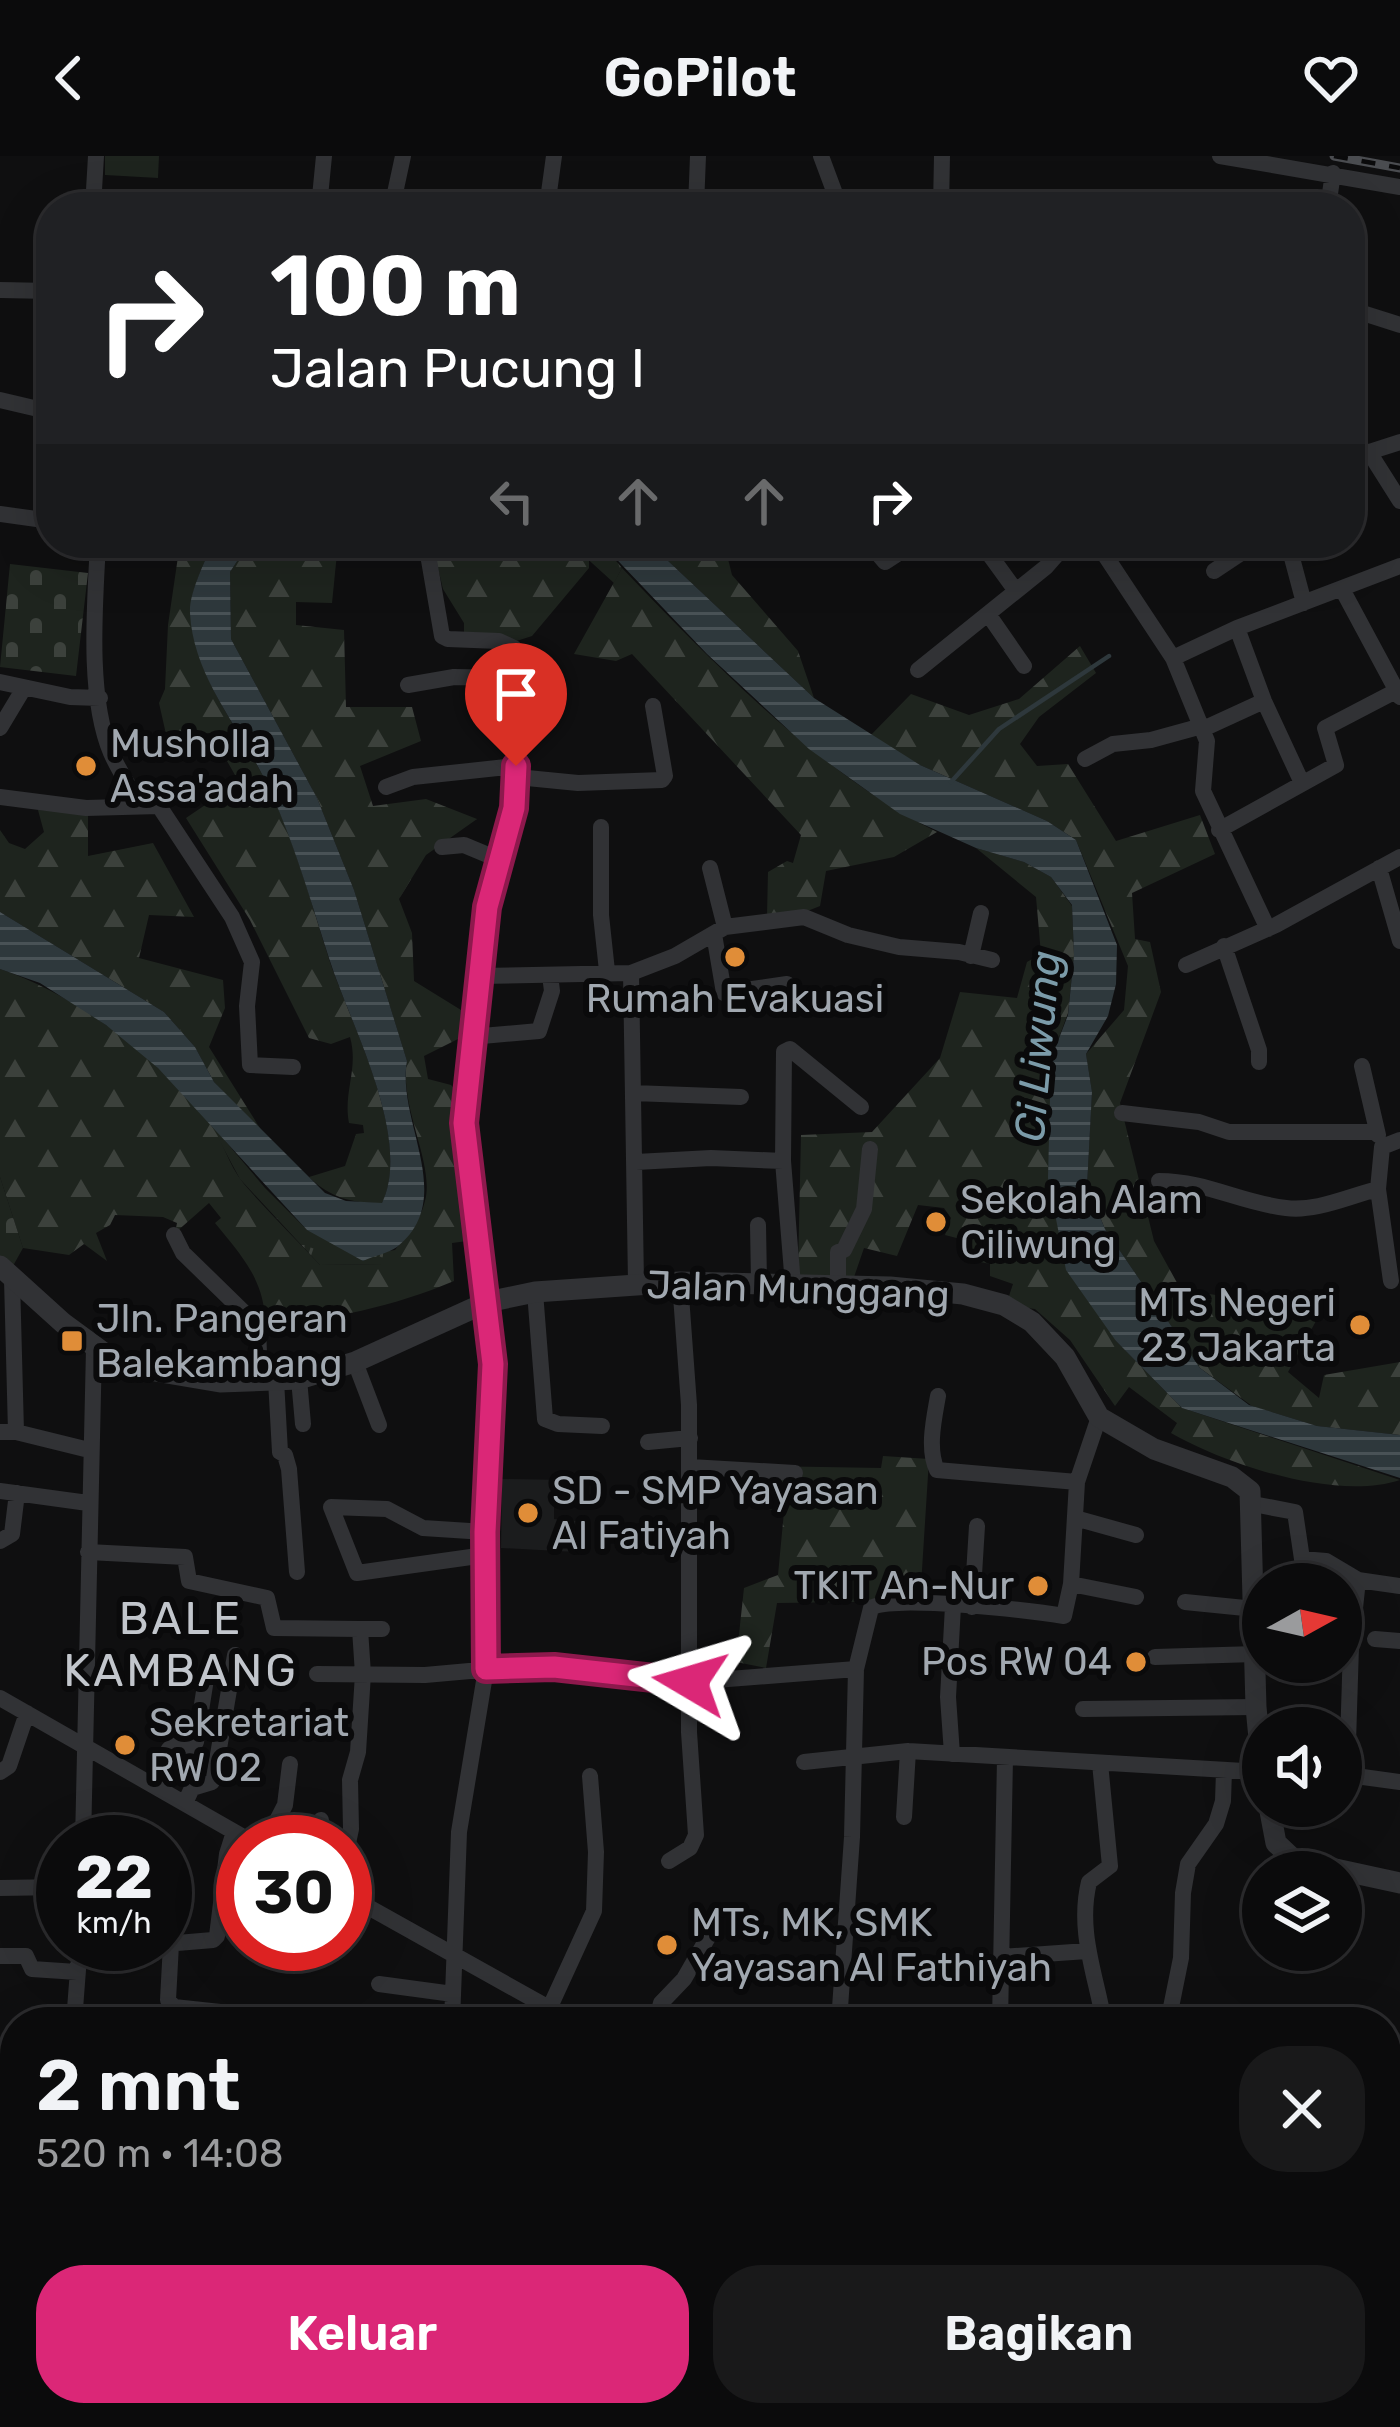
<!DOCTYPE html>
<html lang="id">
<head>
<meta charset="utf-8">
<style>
	body { margin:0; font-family:Rubik,sans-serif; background:#19191a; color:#f1f3f6; height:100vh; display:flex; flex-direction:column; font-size:45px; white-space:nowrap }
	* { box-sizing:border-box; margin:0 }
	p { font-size:39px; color:#9a9b9d }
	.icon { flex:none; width:66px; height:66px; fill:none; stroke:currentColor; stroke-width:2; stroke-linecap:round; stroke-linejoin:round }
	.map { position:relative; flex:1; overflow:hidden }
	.panel { position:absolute; left:0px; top:1851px; width:1401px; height:420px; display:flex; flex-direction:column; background:#0b0b0c; border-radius:48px 48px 0 0; box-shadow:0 12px 48px #0002,0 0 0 3px #2b2b2d }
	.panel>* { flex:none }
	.guide { position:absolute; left:36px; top:36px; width:1329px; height:366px; border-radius:48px; box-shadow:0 12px 48px #0002,0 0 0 3px #2b2b2d; background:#202124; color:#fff; overflow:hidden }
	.needle { width:78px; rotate:82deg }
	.fabs { position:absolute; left:1242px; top:1407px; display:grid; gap:24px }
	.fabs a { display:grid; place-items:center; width:120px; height:120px; border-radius:50%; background:#0b0b0c; box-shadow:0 12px 48px #0002,0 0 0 3px #2b2b2d; font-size:60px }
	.speed { position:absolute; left:36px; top:1659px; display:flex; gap:24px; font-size:60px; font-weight:700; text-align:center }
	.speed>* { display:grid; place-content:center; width:156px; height:156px; border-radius:50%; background:#0b0b0c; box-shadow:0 12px 48px #0002,0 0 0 3px #2b2b2d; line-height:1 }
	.speed small { font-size:30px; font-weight:400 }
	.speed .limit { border:18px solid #d22; background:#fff; color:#111 }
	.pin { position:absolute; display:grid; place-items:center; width:102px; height:102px; color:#fff; margin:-123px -51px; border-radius:50% 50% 50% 0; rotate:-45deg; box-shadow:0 0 12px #0007 }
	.pin .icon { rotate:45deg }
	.me { position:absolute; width:132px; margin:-66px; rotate:277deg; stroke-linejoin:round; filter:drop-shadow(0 0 9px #0008) }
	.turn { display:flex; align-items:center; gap:42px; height:252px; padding:0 36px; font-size:54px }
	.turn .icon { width:156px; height:156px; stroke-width:2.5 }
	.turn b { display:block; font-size:84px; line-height:102px }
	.lanes { display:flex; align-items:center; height:114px; padding:0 36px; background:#0003; justify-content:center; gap:60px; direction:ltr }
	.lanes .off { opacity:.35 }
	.round { display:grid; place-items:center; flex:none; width:126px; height:126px; border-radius:48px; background:#19191a }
	.head { display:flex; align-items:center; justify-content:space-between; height:204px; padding:0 36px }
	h1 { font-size:72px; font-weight:600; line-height:90px }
	.primary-button { display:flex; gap:24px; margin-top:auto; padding:24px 36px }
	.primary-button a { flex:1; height:138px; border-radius:48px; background:#db2777; color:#fff; font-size:48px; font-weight:600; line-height:138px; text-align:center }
	.primary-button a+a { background:#19191a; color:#f1f3f6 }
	header { display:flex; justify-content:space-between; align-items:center; height:156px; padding:0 36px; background:#0b0b0c; font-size:54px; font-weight:600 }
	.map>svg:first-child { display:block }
	.built { fill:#1b1c1d }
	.grass { fill:url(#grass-tufts) }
	.forest { fill:url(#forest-firs) }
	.cemetery { fill:url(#cemetery-stones) }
	.park { fill:#1e241e }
	.water { fill:url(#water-rules) }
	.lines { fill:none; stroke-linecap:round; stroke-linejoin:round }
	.stream { stroke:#2e383c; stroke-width:4.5 }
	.minor { stroke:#313235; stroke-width:16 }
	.tertiary { stroke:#313235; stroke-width:21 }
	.rail-casing { stroke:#4a4c50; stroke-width:9 }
	.rail { stroke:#0a0a0b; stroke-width:4.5; stroke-dasharray:14; stroke-linecap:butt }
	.route-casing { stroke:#8e194d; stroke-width:30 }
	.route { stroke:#db2777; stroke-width:21 }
	.poi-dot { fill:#e08d38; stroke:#0a0a0b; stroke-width:4.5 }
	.labels { text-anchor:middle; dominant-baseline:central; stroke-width:12; stroke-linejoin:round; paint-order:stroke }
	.poi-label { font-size:39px; fill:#a1a8b0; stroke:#0a0a0b; text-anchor:start }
	.street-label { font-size:39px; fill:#a1a8b0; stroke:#0a0a0b }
	.water-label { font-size:42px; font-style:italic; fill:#7b9ba9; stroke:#0a0a0b }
	.quarter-label { font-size:45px; letter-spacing:3px; fill:#c2c6cc; stroke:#0a0a0b }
</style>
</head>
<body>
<header><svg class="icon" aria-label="back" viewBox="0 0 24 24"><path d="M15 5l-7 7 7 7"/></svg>GoPilot<svg class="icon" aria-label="heart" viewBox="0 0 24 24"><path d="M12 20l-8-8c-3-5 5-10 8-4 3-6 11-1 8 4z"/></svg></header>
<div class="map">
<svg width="1400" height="2271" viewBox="0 0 1400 2271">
	<defs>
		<pattern id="grass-tufts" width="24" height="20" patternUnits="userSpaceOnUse" patternTransform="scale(3)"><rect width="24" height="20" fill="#1e241e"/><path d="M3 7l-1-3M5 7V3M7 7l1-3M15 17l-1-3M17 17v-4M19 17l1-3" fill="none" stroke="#3c413c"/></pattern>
		<pattern id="forest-firs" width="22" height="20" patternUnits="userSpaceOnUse" patternTransform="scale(3)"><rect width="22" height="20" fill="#1e241e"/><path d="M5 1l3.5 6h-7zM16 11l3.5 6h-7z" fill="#3c413c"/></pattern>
		<pattern id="cemetery-stones" width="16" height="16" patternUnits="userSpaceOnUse" patternTransform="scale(3)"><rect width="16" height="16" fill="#1e241e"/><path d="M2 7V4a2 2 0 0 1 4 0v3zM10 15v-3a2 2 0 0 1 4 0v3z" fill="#3c413c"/></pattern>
		<pattern id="water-rules" width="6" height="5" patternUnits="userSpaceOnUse" patternTransform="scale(3)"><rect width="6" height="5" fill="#2e383c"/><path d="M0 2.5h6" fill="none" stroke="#495256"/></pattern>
	</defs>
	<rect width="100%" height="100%" fill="#0f0f10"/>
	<path class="built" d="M 502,1323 L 565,1324 L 564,1350 L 554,1351 L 554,1363 L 577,1365 L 576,1396 L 501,1392 Z
		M 0,1947 L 15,1947 L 15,2154 L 7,2155 L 11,2189 L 0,2190 Z"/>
	<path class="grass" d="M 570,387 L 601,387 L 622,412 L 614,427 Z
		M 210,967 L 265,1032 L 307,1074 L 383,1096 L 384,1108 L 320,1109 L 240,1023 Z"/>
	<path class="forest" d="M 180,387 L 212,387 C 205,407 189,436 191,457 C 194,519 236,568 264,622 C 295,683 311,748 332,812 C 354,874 412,985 382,1047 C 351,1047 331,1042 309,1021 L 345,1010 L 356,978 L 364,977 L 363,969 L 349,967 C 343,936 359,912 350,881 L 331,888 L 309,882 L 250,764 L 186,662 L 239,626 L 211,577 L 166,578 L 159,547 L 165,533 L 168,469 Z
		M 249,387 L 338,387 L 332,447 L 296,446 L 296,469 L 344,474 L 346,551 L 412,551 L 421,585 L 360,610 L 373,650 L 426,643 L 477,663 L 426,699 L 399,743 L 412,777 L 414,825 L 461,854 L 460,882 L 424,900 L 428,923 L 451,929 L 471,950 L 474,1084 L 452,1087 L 454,1125 C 395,1150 329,1165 265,1167 C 265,1124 241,1099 215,1067 L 221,1062 L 209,1047 L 175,1077 L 177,1067 L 163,1061 L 115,1059 L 110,1069 L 96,1077 L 107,1105 L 84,1088 L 69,1099 L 23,1092 L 0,1021 L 0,813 C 79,840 154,899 207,964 C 223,983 228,1009 244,1028 C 268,1056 295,1082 320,1109 L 383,1108 L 383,1096 L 395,1094 C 406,1080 421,1064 425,1045 C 435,1009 399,951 407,905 L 354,734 L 317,642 L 231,483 L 230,416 Z
		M 570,387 L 589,403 L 589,412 L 532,480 L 492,493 L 479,480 L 464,481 L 464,467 L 443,433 L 432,387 Z
		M 649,387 L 724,387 L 732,419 L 798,495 L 814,542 Z
		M 622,412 C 712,506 820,618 937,676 L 894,701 L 826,715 L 820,750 L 800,758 L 767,761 L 768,716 L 787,705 L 793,707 L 801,679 L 632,498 L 616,505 L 574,498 Z
		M 1080,490 L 1096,517 L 1039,561 L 1020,588 L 1037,610 L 1068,608 L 1116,685 L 1200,659 L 1215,698 L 1132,737 L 1135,783 L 1150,786 L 1161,836 L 1120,947 L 1154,1085 L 1181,1134 L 1322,1154 L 1288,1216 L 1319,1242 L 1324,1219 L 1400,1206 L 1400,1279 L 1317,1270 L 1252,1250 L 1200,1212 L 1105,1073 L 1087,1030 L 1092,936 L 1086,898 L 1124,854 L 1128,810 L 1076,684 L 1047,665 L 920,609 L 870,580 L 911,538 L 969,559 L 1019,543 Z
		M 38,654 L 88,656 L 88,700 L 153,687 L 194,761 L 149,759 L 139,802 L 223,824 L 225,852 L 209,891 L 263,977 L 214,926 L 195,891 L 164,856 L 0,756 L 0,674 L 9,687 L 25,693 L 44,676 Z
		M 976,692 L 1024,706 L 1051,721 L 1072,750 L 1074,799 L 1068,857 L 1051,903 L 1116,1185 L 1182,1252 L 1400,1324 C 1336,1345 1227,1309 1171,1277 L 1177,1267 L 1129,1231 L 1115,1250 L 1070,1184 L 1035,1153 L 1006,1149 L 1013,1128 L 990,1120 L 990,1108 L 971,1104 L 972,1086 L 945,1079 L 951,1062 L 944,1052 L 918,1049 L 897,1100 L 864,1092 L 854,1121 L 793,1128 L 798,1115 L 801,979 L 872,976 L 940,902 L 960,836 L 1017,842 L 1027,806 L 1041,798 L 1036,741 Z
		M 883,1300 L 929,1303 L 920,1445 L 777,1447 L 766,1512 L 736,1506 L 744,1432 L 778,1419 L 784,1356 L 757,1352 L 760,1310 L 881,1312 Z"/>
	<path class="cemetery" d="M 10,408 L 88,417 L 76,520 L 0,511 Z
		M 0,1021 L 23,1092 L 9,1117 L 0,1109 Z"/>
	<path class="park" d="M 105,0 L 159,0 L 158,22 L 105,19 Z"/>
	<path class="water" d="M 212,387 L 249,387 L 230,416 L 231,483 L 317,642 L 354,734 L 407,905 C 396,966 458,1042 397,1091 C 389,1097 373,1100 363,1105 L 307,1074 L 158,912 L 106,869 L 40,827 L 0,813 L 0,756 L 164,856 L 195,891 L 214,926 L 325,1037 L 346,1045 L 382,1047 C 412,984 353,873 332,811 C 311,747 294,683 264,622 C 237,568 193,519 190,457 C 189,436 205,407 212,387 Z
		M 601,387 L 649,387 L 814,542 L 920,609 L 1047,665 L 1076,684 L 1117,789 L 1116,828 L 1108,860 L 1086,898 L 1092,936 L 1087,1030 L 1105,1073 L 1200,1212 L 1249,1249 L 1317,1270 L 1400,1279 L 1400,1322 L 1182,1252 L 1116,1185 L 1066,1114 L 1048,1022 L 1051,903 L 1068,859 L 1074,799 L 1072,749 L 1051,721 L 1024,706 L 976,692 L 900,658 L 809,593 L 707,498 Z"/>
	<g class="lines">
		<path class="stream" d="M 951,626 L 999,573 L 1109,500"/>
		<path class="minor" d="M 821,0 L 840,51
			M 1220,0 L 1400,31
			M 93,51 L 96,0
			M 319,51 L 324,0
			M 392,51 L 403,0
			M 547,51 L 554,0
			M 696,51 L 698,0
			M 941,51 L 942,0
			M 1328,51 L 1333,17
			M 0,134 L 51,135
			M 1350,153 L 1400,169
			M 0,244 L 51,256
			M 1350,294 L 1369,296 L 1400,286
			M 1369,296 L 1400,345
			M 0,358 L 51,365
			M 98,387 C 95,448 87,540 111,597 C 119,615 130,631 139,648
			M 426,387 L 442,480 L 448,483 L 499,485 L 514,492 L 515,497 L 514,652 L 487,751 L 464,967 L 493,1208 L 485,1376 L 486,1513 L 459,1676 L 452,1866
			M 869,387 L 885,406 L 914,387
			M 987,387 L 984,391 L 1016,435
			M 1097,387 L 1173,502 L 1207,585 L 1203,635 L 1268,773
			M 1288,387 L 1304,447
			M 743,395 L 776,392 L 776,387
			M 1214,415 L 1241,397 L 1277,387
			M 1342,433 L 1400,541
			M 988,458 L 1024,510
			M 1237,472 L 1264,545 L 1302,627
			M 1173,502 L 1237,472 L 1400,410
			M 918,514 L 1046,411 L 1067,387
			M 0,526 L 70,541 L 100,542
			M 408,529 L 454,521 L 514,522
			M 0,572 L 24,532
			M 1203,573 L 1264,545
			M 1085,603 L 1113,588 L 1151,584 L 1202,570
			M 517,621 L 578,627 L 662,624 L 665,620 L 653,550
			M 386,631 L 413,621 L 516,610
			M 0,641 L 86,652 L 159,650 L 232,761 L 252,806 L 247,850 L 250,909 L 293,911
			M 601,671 L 601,759 L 607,815
			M 1219,674 L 1336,609 L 1325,572 L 1396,535
			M 442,691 L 464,689 L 500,704
			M 710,712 L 725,771
			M 1379,712 L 1400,785
			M 714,778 L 724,837 L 787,828
			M 1224,790 L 1259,894 L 1259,906
			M 971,800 L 981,757
			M 1186,809 L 1276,769 L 1400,701
			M 479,820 L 631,817
			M 482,880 L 539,875 L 552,835 L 550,819
			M 1362,910 L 1378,979
			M 633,937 L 741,941
			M 1122,957 L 1199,966 L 1229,976 L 1377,976
			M 636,1006 L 711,1002 L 783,1005
			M 1159,1025 C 1206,1025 1241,1047 1286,1052 C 1316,1056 1349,1040 1378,1033
			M 758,1069 L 759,1126
			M 174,1079 L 183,1097 L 258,1170 L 260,1225
			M 12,1123 L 16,1276
			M 1391,1125 L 1378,1033 L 1382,991 L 1400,984
			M 636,1127 L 631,817 L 675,800 L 725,771 L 804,761 L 848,779 L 899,791 L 959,796 L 992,804
			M 793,1129 L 783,1005 L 784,896 L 790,893 L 861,951
			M 838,1130 L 838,1096 L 844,1094 L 864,1053 L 870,993
			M 535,1136 L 545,1263 L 558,1268 L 602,1270
			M 355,1206 L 379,1269
			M 299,1223 L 303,1268
			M 276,1224 L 280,1296 L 285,1299 L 289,1313 L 297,1416
			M 938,1240 C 934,1263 927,1293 937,1314 L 1077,1326
			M 0,1276 L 16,1276 L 89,1294
			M 648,1286 L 690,1282
			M 690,1311 L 795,1317
			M 0,1335 L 88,1347
			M 1253,1348 L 1295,1356 L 1302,1403 L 1326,1405 L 1358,1424 L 1400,1430
			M 1075,1362 L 1136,1379
			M 485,1376 L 423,1372 L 387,1353 L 331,1351 L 357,1417 L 485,1399
			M 0,1385 L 12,1378 L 17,1337
			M 88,1396 L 185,1401 L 189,1425 L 267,1442 L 274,1472 L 360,1473 L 363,1518 L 358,1596 L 350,1624 L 351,1673 L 345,1701
			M 1071,1428 L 1136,1441
			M 1185,1446 L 1255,1453
			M 972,1451 L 977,1370
			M 360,1473 L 382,1473
			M 1375,1483 L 1400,1485
			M 1155,1501 L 1256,1498
			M 317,1518 L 425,1519 L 525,1510 L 603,1514 L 690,1526 L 856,1513
			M 0,1542 L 252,1686
			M 1083,1553 L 1256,1551
			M 952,1598 L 948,1541 L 953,1450
			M 804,1606 L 908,1595 L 1261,1616
			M 1100,1607 L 1110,1710 L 1089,1726 C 1077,1775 1096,1819 1104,1866
			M 0,1616 L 9,1610 L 27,1557
			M 1341,1618 L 1400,1626
			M 1347,1618 L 1351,1490 L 1358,1424
			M 151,1628 L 169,1593 L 174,1589 L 190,1591 L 196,1586 L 206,1523
			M 185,1647 L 192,1632 L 212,1626 L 214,1622 L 235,1499
			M 904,1661 L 908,1595
			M 83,1686 L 94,1192
			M 266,1686 L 285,1649 L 290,1608
			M 319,1686 L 321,1664
			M 669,1705 L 690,1692 L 696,1679 L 689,1576 L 689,1249 L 680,1126
			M 0,1732 L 63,1731
			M 345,1738 L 574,1866
			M 165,1788 L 213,1784 L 217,1780 L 227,1698 L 234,1676
			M 171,1788 L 168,1844 L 174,1851 L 276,1862 L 406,1866
			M 0,1800 L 26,1800 L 32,1813 L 77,1816
			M 1001,1801 L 1087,1795
			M 379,1828 L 453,1838
			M 550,1851 L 594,1755 L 596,1696 L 590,1620
			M 74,1866 L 80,1788
			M 656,1866 L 661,1847 L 684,1823 L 711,1776
			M 839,1866 L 852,1681 L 856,1513 L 871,1452 C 889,1438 1033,1455 1064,1460 L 1071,1428 L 1077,1326 L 1099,1261
			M 1000,1866 L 1005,1602
			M 1168,1866 L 1181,1802 L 1183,1737 L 1188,1708 L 1216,1668 L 1223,1645 L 1224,1615
			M 0,1902 L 15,1901
			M 1386,1942 L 1400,1943
			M 171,2256 L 173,2271
			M 333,2256 L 335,2271
			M 1116,2256 L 1125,2263
			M 1263,2256 L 1290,2271
			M 462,2271 L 496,2266
			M 586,2271 L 586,2256
			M 844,2271 L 847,2256
			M 1033,2271 L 1039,2256
			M 1370,2271 L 1373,2256"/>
		<path class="tertiary" d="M 0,1110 L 63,1167 L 112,1203 L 137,1212 L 220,1226 L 299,1223 L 355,1206 L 487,1146 L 535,1136 L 680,1126 L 890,1131 L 963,1138 L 1004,1149 L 1032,1166 L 1065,1201 L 1099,1261 L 1154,1293 L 1232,1321 L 1250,1335 L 1256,1551 L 1263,1624
			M 1269,1650 L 1276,1687 L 1294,1704 L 1400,1727
			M 1386,2189 L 1400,2193
			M 0,2259 L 15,2256"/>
		<g class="rail-casing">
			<path id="rail" d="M 1334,0 L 1400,12"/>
		</g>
		<use href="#rail" class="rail"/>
	</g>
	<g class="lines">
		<g class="route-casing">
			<path id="route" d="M 516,610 L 514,652 L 487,751 L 464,967 L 493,1208 L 485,1376 L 486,1513 L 554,1511 L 690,1526"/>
		</g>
		<use href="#route" class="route"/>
	</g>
	<g class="poi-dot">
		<circle cx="86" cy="610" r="12"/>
		<circle cx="735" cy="801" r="12"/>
		<circle cx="936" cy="1066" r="12"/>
		<circle cx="1360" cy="1169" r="12"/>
		<rect x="60" y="1173" width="24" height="24" rx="6"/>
		<circle cx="528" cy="1357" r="12"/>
		<circle cx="1038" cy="1430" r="12"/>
		<circle cx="1136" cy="1506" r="12"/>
		<circle cx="125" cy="1589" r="12"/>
		<circle cx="667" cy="1789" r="12"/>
	</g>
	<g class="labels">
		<g class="poi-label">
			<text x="110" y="588">Musholla<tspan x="110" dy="45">Assa'adah</tspan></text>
			<text x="735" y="843" text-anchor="middle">Rumah Evakuasi</text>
			<text x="960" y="1044">Sekolah Alam<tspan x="960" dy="45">Ciliwung</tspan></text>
			<text x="1336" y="1147" text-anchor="end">MTs Negeri<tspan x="1336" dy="45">23 Jakarta</tspan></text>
			<text x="96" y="1163">Jln. Pangeran<tspan x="96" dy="45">Balekambang</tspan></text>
			<text x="552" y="1335">SD - SMP Yayasan<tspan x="552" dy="45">Al Fatiyah</tspan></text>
			<text x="1014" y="1430" text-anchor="end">TKIT An-Nur</text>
			<text x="1112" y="1506" text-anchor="end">Pos RW 04</text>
			<text x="149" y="1567">Sekretariat<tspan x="149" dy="45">RW 02</tspan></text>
			<text x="691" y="1767">MTs, MK, SMK<tspan x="691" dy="45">Yayasan Al Fathiyah</tspan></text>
		</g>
		<g class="street-label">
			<text transform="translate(798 1134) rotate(2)">Jalan Munggang</text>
		</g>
		<g class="water-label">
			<text transform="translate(1038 890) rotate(-85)">Ci Liwung</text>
		</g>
		<g class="quarter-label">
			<text x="181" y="1462">BALE<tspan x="181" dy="52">KAMBANG</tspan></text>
		</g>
	</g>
</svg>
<div class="fabs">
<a><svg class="needle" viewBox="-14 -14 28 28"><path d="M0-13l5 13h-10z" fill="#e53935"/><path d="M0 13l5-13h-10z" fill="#9a9b9d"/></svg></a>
<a><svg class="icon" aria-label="sound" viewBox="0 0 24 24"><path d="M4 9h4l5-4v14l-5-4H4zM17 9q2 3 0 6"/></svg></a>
<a><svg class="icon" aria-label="layers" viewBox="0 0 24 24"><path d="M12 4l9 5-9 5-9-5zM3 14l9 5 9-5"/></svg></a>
</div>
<div class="speed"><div>22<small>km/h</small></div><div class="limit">30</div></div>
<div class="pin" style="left:516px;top:610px;background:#d93025"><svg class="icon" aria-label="arrive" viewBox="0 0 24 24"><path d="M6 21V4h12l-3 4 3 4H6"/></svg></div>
<svg class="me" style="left:690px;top:1526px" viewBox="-20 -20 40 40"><path d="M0-17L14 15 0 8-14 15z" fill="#db2777" stroke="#fff" stroke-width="4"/></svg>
<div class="guide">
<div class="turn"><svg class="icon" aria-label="right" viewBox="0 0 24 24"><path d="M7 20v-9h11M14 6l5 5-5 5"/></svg><div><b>100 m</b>Jalan Pucung I</div></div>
<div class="lanes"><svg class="icon off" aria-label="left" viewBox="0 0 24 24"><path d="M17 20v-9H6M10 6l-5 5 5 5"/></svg><svg class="icon off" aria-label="ahead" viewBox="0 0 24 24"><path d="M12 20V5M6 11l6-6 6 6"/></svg><svg class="icon off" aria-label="ahead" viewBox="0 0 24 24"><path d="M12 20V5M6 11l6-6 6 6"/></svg><svg class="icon" aria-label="right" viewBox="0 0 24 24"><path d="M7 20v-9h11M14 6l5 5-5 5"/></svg></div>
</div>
<section class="panel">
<div class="head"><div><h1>2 mnt</h1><p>520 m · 14:08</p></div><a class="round"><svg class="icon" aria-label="close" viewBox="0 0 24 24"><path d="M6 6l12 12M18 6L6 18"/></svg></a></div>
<div class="primary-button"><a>Keluar</a><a>Bagikan</a></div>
</section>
</div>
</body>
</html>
